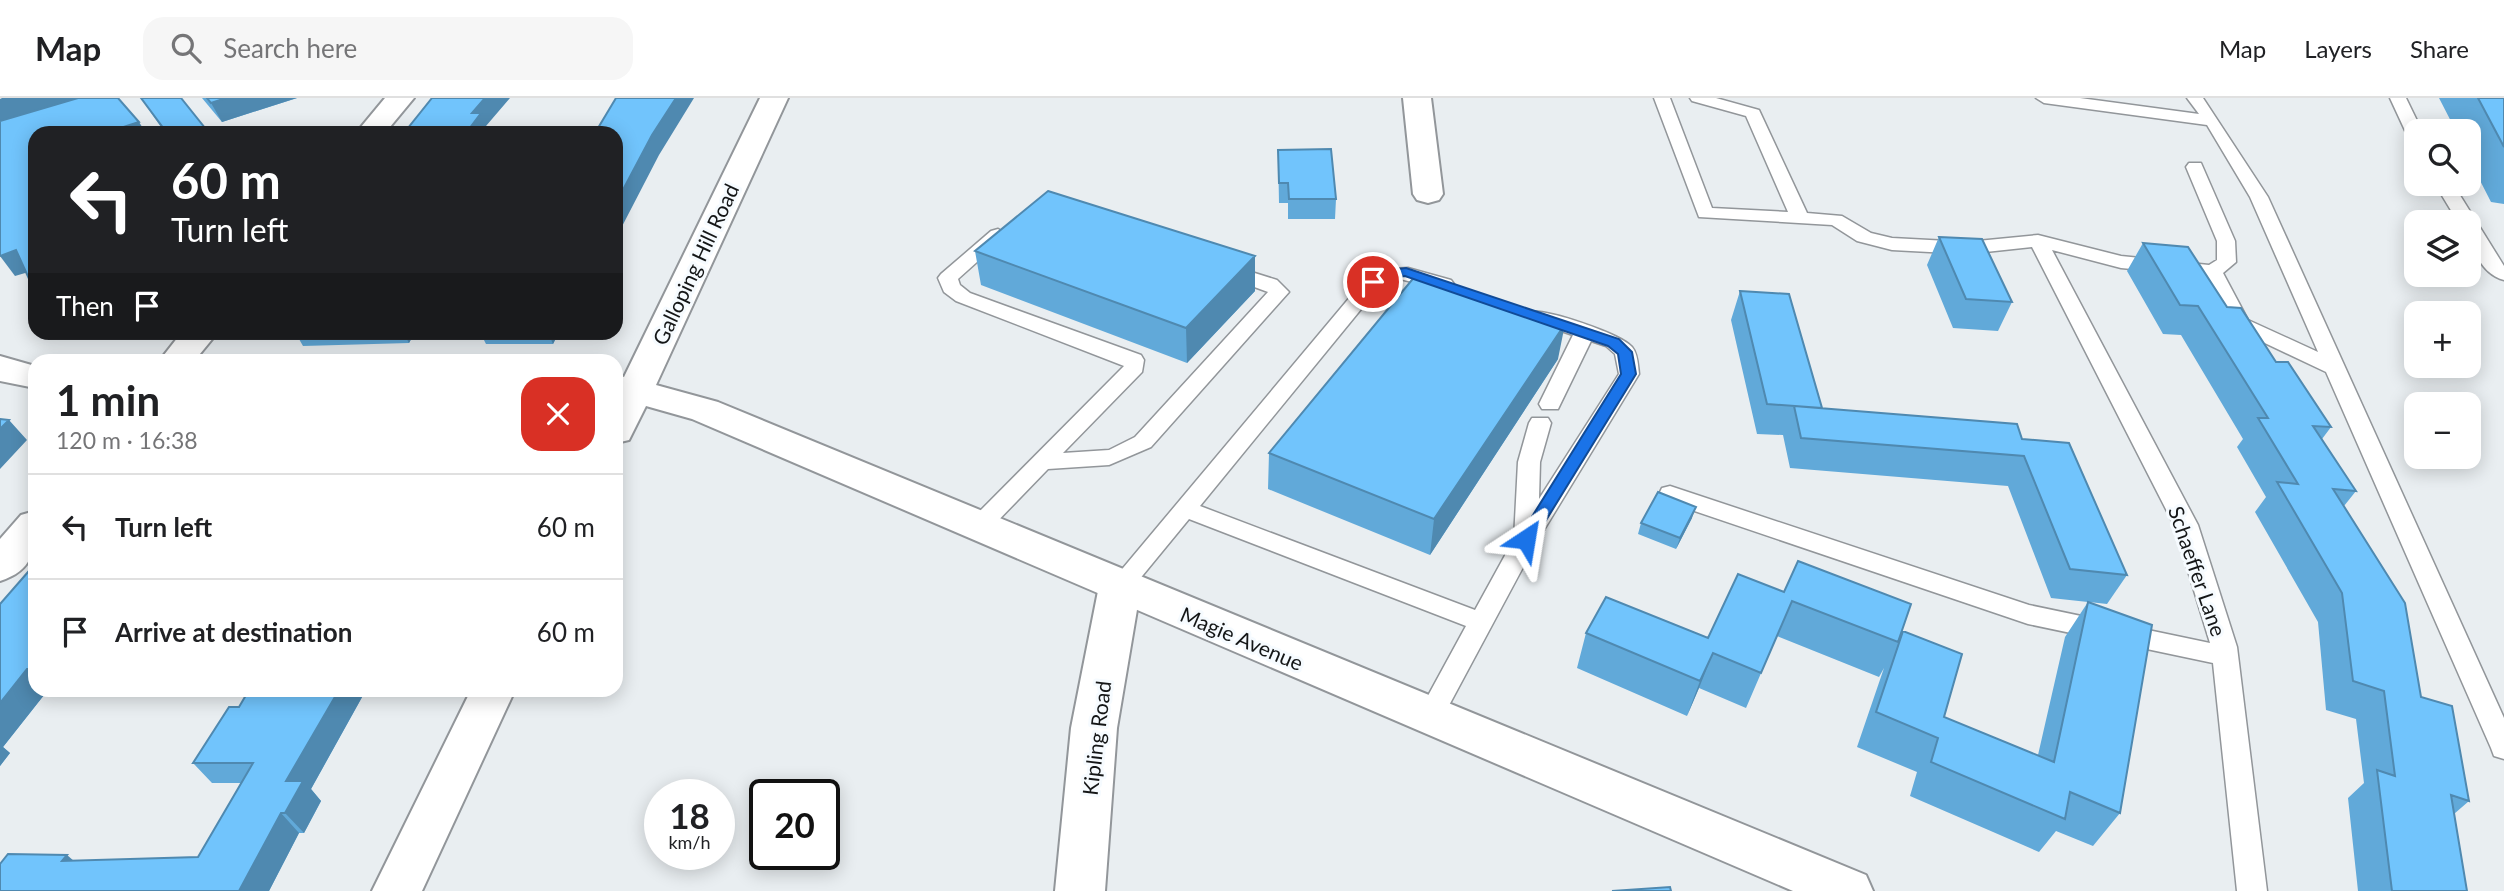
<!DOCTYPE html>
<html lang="en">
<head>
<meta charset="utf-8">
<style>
	body { margin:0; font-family:Lato,sans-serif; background:#f6f6f6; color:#202124; height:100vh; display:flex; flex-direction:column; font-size:26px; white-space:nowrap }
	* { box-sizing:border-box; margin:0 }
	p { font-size:23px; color:#757577 }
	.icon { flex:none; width:38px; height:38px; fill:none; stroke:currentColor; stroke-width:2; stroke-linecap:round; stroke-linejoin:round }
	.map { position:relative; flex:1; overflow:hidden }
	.side { position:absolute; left:28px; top:256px; width:595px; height:343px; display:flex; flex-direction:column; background:#fff; border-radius:21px; box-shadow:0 4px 18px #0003 }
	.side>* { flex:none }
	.top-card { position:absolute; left:28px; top:28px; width:595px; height:214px; border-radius:21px; box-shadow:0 4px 18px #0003; background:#202124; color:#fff; overflow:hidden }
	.controls { position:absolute; left:2404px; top:21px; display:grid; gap:14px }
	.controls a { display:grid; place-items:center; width:77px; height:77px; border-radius:14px; background:#fff; box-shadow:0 4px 18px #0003; font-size:35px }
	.speed { position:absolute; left:644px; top:681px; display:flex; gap:14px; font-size:35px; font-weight:700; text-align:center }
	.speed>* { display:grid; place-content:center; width:91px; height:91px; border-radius:50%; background:#fff; box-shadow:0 4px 18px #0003; line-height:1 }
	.speed small { font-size:18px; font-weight:400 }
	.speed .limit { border:4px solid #111; border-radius:10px; background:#fff; color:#111 }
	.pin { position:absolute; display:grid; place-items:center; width:60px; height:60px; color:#fff; margin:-30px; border:4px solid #fff; border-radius:50%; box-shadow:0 2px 7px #0007 }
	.me { position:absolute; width:77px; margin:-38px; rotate:33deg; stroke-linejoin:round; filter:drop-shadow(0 0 5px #0008) }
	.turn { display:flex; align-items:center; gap:24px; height:147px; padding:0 28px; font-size:32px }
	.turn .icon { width:91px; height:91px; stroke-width:2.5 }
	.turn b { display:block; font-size:49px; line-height:60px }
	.then { display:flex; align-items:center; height:66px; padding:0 28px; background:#0003; gap:14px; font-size:26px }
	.round { display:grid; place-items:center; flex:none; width:74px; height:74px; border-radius:21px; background:#f6f6f6 }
	.headline { display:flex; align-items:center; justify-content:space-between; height:119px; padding:0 28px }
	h1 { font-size:42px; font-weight:700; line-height:52px }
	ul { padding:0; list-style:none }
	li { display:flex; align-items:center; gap:21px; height:105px; padding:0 28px; border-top:2px solid #e0e0e0 }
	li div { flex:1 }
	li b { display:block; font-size:26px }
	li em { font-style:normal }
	header { display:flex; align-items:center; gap:42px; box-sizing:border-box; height:98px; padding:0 35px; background:#fff; border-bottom:2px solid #e0e0e0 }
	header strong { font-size:33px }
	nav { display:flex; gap:38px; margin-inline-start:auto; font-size:24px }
	.search { width:490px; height:63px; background:#f6f6f6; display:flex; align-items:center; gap:18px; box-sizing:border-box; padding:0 24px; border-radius:21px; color:#757577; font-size:26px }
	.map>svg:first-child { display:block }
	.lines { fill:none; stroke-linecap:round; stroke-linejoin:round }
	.lane-casing { stroke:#92969a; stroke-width:3 }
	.street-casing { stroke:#92969a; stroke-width:4 }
	.secondary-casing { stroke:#92969a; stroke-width:4 }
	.lane { fill:#fff; fill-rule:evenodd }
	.street { fill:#fff; fill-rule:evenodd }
	.secondary { fill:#fff; fill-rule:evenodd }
	.wall { fill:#61a9d9 }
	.shaded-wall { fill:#4f89b0 }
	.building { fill:#71c4fc; stroke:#4f89b0; stroke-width:2 }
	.route { fill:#1a73e8; stroke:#114b97; stroke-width:2 }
	.labels { text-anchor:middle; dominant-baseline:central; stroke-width:6; stroke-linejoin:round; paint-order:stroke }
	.street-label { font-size:21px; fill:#141617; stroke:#f6fbff }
</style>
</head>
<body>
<header>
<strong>Map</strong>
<div class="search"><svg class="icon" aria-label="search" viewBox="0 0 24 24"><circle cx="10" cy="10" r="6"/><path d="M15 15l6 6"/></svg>Search here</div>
<nav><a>Map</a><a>Layers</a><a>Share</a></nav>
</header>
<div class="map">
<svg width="2504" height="793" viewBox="0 0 2504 793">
	<rect width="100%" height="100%" fill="#e9eef1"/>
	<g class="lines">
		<g class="lane-casing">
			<path id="lane" d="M 1654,0 L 1670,0 L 1712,110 L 1788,114 L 1746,18 L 1692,3 L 1690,0 L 1716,0 L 1759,12 L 1807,115 L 1842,118 L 1871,135 L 1892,140 L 1967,144 L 2038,137 L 2121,158 L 2209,167 L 2217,162 L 2217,143 L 2186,69 L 2189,65 L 2201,65 L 2235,143 L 2236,164 L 2223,175 L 2248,222 L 2318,254 L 2250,99 L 2207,27 L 2044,5 L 2036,0 L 2080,0 L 2199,16 L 2187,0 L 2203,0 L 2268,99 L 2504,620 L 2504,661 L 2494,658 L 2491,650 L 2326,274 L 2233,230 L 2206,178 L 2121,170 L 2052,152 L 2198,427 L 2237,549 L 2267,793 L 2237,793 L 2213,565 L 2028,526 L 1662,402 L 1659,396 L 1662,390 L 1670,388 L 2029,507 L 2210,545 L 2174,427 L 2032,149 L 1967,156 L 1892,152 L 1857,143 L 1832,127 L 1699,119 Z
				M 2390,0 L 2406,0 L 2422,33 L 2417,33 L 2417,46 L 2409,41 Z
				M 2435,86 L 2453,86 L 2504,168 L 2504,182 C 2480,176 2469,146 2469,124 L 2458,124 Z
				M 998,131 L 1007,137 L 958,181 L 960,187 L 970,195 L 1141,257 L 1144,262 L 1142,274 L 1063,355 L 1109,352 L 1135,339 L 1268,194 L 1219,176 L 1216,172 L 1219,168 L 1226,166 L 1277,182 L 1289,194 L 1151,349 L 1109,367 L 1048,371 L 987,434 L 979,436 L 971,434 L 967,428 L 971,422 L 1124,268 L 956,203 L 944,194 L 938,180 L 941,176 L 991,133 Z
				M 1408,170 L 1451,182 L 1454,186 L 1444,192 L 1400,181 L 1380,188 L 1200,408 L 1475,512 L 1514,441 L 1518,364 L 1529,325 L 1532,320 L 1548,320 L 1551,325 L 1540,364 L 1539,401 L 1619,276 L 1615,256 L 1606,248 L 1591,243 L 1558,311 L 1542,311 L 1539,306 L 1573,237 L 1529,222 L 1526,218 L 1529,214 C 1545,210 1621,236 1632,249 C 1638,256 1638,268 1639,276 L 1536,445 L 1439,626 L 1430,629 L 1421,626 L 1417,618 L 1466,528 L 1189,421 L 1129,494 L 1120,497 L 1111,494 L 1108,488 L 1366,180 L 1391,171 Z"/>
		</g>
		<g class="street-casing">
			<path id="street" d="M 385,0 L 414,0 L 385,35 L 356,35 Z
				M 1403,0 L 1431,0 L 1443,96 L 1439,102 L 1428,105 L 1417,102 L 1413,96 Z
				M 182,234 L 218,234 L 195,262 L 160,262 Z
				M 35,413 C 35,446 38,471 0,483 L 0,441 L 21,417 Z
				M 1120,473 L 1135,477 L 1141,488 L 1117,630 L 1105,793 L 1055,793 L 1071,630 L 1099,488 L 1105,477 Z"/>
		</g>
		<g class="secondary-casing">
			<path id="secondary" d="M 760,0 L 788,0 L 656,287 L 718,304 L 1866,777 L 1873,793 L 1793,793 L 692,321 L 646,308 L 629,342 L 616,345 L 616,276 L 624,279 Z
				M 0,258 L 35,268 L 35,290 L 0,283 Z
				M 471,592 L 515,592 L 422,793 L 372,793 Z"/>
		</g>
		<use href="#lane" class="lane"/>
		<use href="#street" class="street"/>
		<use href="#secondary" class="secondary"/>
	</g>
	<path class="wall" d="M 141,0 L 209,35 L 165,35 Z
		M 202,0 L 297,0 L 222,24 Z
		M 2439,0 L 2504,0 L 2504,106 L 2491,104 L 2469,61 L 2469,33 L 2456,33 Z
		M 1278,52 L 1336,101 L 1335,121 L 1288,121 L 1288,105 L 1279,105 Z
		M 1939,139 L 2012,204 L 1998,233 L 1953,230 L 1927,167 Z
		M 2143,145 L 2227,209 L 2276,264 L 2331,329 L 2322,341 L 2356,393 L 2344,408 L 2421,599 L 2469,703 L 2454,716 L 2467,793 L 2358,793 L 2348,700 L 2364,685 L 2356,621 L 2326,612 L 2318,524 L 2255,414 L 2266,399 L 2237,349 L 2243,341 L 2181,237 L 2163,236 L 2127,173 Z
		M 975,153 L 1255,158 L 1255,193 L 1187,265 L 981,187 Z
		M 1740,193 L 1821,310 L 2022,341 L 2127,477 L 2107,506 L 2089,504 L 2120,715 L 2093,748 L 2056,733 L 2039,754 L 1910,698 L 1917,674 L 1857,649 L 1884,570 L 1879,579 L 1777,538 L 1746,610 L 1699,590 L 1687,618 L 1577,570 L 1586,535 L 1708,540 L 1738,476 L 1898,542 L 1903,533 L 1944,619 L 2038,657 L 2065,539 L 2088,504 L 2051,500 L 2008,388 L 1790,370 L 1783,337 L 1757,336 L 1731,222 Z
		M 295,234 L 415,234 L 409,245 L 303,248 Z
		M 480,234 L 559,234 L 553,246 L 486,246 Z
		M 1558,261 L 1430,457 L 1268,391 L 1269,355 Z
		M 1692,420 L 1676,451 L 1638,436 L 1641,425 Z
		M 35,466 L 35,592 L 48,592 L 3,649 L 10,655 L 0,668 L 0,506 Z
		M 249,592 L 366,592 L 311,691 L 321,703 L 304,735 L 299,735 L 269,793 L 0,793 L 73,763 L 198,759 L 241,685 L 212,685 L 193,665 L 239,609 Z"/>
	<path class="shaded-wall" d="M 2,0 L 78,0 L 0,24 L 0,1 Z
		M 226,0 L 297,0 L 222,24 L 211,5 Z
		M 485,0 L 510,0 L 486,28 L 489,35 L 466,35 L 472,15 Z
		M 676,0 L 694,0 L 659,57 L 616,140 L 616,105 L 652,37 Z
		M 139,24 L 146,35 L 105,35 Z
		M 16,152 L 32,173 L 15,178 L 0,158 Z
		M 1255,158 L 1255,193 L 1187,265 L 1186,230 Z
		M 1565,226 L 1558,261 L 1430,457 L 1434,421 Z
		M 403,234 L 415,234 L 409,245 Z
		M 548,234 L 559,234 L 553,246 Z
		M 9,322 L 27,342 L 0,371 L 0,331 Z
		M 1696,409 L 1692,420 L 1676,451 L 1680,440 Z
		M 1713,555 L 1699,590 L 1687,618 L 1700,583 Z
		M 27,571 L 35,578 L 35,592 L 48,592 L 3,649 L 10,655 L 0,668 L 0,605 Z
		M 339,592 L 366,592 L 311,691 L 321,703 L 304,735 L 285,715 L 286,683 Z
		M 281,715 L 299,735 L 269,793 L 239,793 Z
		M 67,757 L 89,776 L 62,763 Z"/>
	<path class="building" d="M 78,0 L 118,0 L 139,24 L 105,35 L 35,35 L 35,194 L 16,152 L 0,158 L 0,23 Z
		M 141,0 L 181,0 L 209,35 L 167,35 Z
		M 207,0 L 226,0 L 211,5 Z
		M 432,0 L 485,0 L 472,15 L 481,15 L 466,35 L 404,35 Z
		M 616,0 L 676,0 L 652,37 L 616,105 L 616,35 L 595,35 Z
		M 2478,0 L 2504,0 L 2504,49 Z
		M 1331,51 L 1336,101 L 1289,101 L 1288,85 L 1279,85 L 1278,52 Z
		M 1048,93 L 1255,158 L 1186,230 L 975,153 Z
		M 1939,139 L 1982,141 L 2012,204 L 1966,201 Z
		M 2143,145 L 2188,149 L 2227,209 L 2241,210 L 2276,264 L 2288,264 L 2331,329 L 2313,328 L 2356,393 L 2333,391 L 2405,505 L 2421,599 L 2452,608 L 2469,703 L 2451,697 L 2467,793 L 2392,793 L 2377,672 L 2395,678 L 2384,593 L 2353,583 L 2342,495 L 2277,384 L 2298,386 L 2258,320 L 2268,320 L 2198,208 L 2180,207 Z
		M 1416,177 L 1565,226 L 1434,421 L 1269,355 Z
		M 1740,193 L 1789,196 L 1822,310 L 1767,306 Z
		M 1794,308 L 2017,326 L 2022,341 L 2069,345 L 2127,477 L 2070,471 L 2024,358 L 1801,340 Z
		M 0,321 L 9,322 L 0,331 Z
		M 1658,394 L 1696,409 L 1680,440 L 1641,425 Z
		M 1798,463 L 1911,506 L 1898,544 L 1792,503 L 1761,575 L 1713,555 L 1700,583 L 1586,535 L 1606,499 L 1708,540 L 1738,476 L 1784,494 Z
		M 35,466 L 35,571 L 27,571 L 0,605 L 0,506 Z
		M 2088,504 L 2152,527 L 2120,715 L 2070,694 L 2065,721 L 1931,664 L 1938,640 L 1876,614 L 1903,533 L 1962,556 L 1944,619 L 2054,664 Z
		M 249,592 L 339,592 L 286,683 L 303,683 L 285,715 L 281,715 L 239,793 L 0,793 L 0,766 L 8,756 L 67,757 L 62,763 L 198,759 L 253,665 L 193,665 L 229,609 L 239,609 Z
		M 1670,789 L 1671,793 L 1612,793 Z"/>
	<path class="route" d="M 1406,170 L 1619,241 L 1632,254 L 1636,276 L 1532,445 L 1520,445 L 1518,441 L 1621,276 L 1618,256 L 1608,248 L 1405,178 L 1389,180 L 1373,188 L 1367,184 L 1381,173 Z"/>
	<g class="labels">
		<g class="street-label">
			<text transform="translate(695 166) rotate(-65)">Galloping Hill Road</text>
			<text transform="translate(2198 473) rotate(71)">Schaeffer Lane</text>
			<text transform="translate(1242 540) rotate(23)">Magie Avenue</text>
			<text transform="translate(1096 640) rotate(-83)">Kipling Road</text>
		</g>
	</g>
</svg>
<div class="controls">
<a><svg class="icon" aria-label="search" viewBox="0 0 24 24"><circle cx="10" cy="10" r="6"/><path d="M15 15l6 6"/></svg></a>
<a><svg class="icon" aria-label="layers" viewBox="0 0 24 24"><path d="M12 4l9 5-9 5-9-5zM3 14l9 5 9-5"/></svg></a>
<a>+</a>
<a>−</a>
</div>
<div class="speed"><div>18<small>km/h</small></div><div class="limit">20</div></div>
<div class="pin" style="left:1373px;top:184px;background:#d93025"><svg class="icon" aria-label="arrive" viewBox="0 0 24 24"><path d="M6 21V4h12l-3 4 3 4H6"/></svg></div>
<svg class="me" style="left:1526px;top:441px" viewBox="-20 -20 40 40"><path d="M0-17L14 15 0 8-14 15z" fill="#1a73e8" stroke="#fff" stroke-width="4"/></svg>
<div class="top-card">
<div class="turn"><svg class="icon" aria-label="left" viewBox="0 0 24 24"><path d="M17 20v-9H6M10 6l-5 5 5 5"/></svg><div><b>60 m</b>Turn left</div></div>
<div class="then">Then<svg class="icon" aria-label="arrive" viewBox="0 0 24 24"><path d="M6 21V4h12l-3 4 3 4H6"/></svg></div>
</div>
<section class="side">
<div class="headline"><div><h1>1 min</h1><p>120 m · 16:38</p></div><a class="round" style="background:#d93025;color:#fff"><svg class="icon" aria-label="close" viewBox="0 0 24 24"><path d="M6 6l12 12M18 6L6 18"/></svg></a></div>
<ul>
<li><svg class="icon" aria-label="left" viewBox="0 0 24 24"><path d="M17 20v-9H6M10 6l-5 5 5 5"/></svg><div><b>Turn left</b></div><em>60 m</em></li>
<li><svg class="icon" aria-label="arrive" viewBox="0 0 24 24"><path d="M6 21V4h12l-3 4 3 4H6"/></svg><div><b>Arrive at destination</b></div><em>60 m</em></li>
</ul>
</section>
</div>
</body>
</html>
